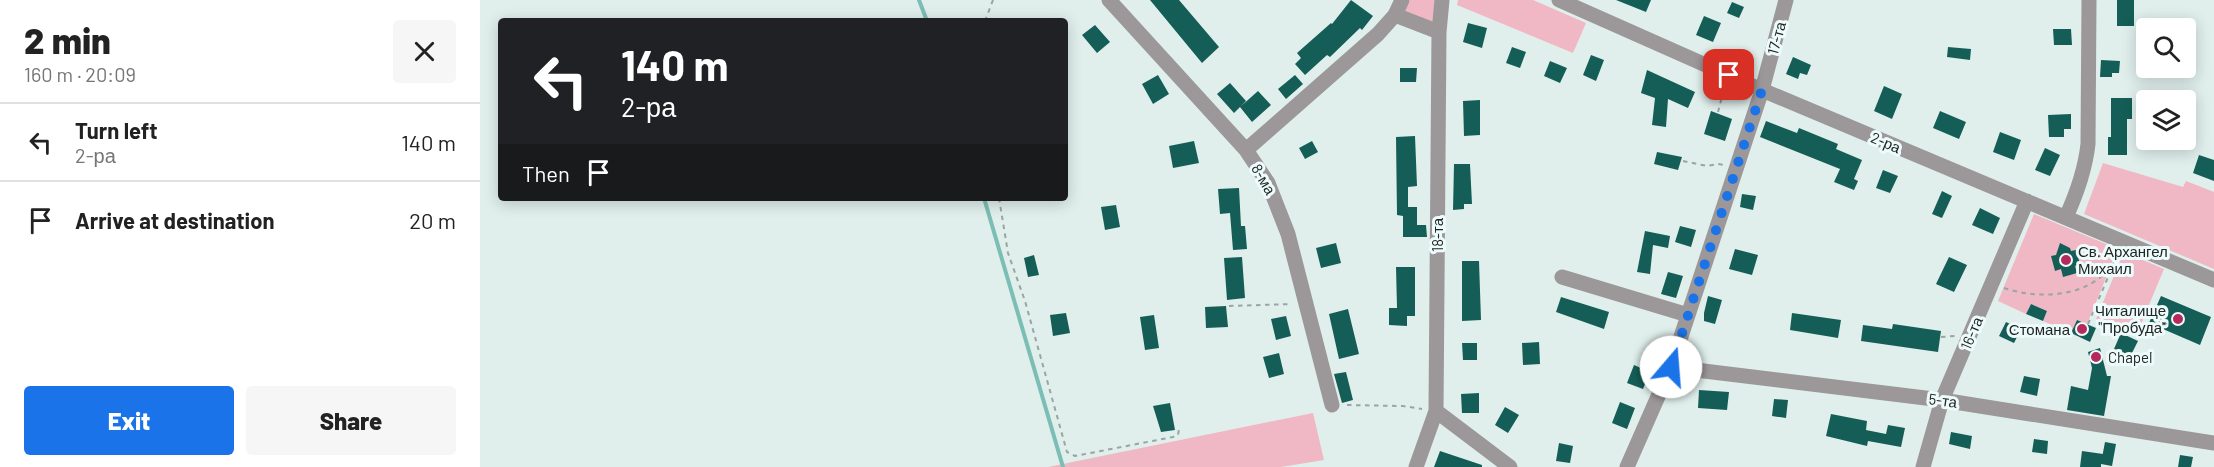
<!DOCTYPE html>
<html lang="en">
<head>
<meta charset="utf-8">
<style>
	body { margin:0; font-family:Barlow,sans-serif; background:#f6f6f6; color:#222; height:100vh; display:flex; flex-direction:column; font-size:22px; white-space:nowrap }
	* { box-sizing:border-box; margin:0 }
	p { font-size:20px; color:#767676 }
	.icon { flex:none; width:33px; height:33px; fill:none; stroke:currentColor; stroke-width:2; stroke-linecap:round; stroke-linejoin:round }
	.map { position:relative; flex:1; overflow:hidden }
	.side { display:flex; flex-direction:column; background:#fff; width:480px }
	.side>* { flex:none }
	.banner { position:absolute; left:18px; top:18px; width:570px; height:183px; border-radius:6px; box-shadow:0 3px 15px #0003; background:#202124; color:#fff; overflow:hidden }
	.controls { position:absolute; left:1656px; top:18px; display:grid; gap:12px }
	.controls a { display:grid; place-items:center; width:60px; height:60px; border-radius:6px; background:#fff; box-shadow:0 3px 15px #0003; font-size:30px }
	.pin { position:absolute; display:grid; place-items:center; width:51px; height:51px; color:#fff; margin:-26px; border-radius:12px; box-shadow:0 3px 9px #0006 }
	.me { position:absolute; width:66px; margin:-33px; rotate:18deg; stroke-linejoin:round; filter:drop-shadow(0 0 4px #0008) }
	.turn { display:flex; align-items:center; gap:21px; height:126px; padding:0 24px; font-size:27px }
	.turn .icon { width:78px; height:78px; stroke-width:2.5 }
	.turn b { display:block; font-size:42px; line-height:51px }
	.then { display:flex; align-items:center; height:57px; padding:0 24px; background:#0003; gap:12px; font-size:22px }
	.round { display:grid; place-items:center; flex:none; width:63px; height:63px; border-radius:6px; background:#f6f6f6 }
	.head { display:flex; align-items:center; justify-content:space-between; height:102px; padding:0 24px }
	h1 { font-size:36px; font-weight:800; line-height:45px }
	.action { display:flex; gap:12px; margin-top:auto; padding:12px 24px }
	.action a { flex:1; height:69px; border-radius:6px; background:#1a73e8; color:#fff; font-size:24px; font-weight:800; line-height:69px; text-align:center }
	.action a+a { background:#f6f6f6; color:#222 }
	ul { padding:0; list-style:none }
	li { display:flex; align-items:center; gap:18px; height:78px; padding:0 24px; border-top:2px solid #e0e0e0 }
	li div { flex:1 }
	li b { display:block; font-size:22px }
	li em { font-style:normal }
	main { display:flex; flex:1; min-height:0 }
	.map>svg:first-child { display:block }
	.green { fill:#f0b8c4 }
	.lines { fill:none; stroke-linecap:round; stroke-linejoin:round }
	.stream { stroke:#7bbeb6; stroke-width:4 }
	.building { fill:#145e57 }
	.path { stroke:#99a5a2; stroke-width:2; stroke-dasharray:4.5 4.5; stroke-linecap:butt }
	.minor { stroke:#9c9798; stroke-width:15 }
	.route { stroke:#1a73e8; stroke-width:10; stroke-dasharray:0 18 }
	.poi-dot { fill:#b6295d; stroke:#edfcfa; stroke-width:2 }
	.labels { text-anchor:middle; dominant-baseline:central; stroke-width:6; stroke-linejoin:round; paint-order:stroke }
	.street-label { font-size:15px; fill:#202524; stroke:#edfcfa }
	.poi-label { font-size:15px; fill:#202524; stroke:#edfcfa; text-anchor:start }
</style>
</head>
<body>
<main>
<section class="side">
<div class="head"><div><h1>2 min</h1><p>160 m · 20:09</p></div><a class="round"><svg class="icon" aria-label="close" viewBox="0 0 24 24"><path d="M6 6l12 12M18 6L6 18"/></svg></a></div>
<ul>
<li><svg class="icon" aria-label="left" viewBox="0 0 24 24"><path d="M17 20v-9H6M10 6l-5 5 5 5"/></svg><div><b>Turn left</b><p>2-ра</p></div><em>140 m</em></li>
<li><svg class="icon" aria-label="arrive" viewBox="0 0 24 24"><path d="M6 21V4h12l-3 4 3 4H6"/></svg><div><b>Arrive at destination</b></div><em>20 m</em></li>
</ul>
<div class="action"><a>Exit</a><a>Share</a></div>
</section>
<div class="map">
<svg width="1734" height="467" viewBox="0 0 1734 467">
	<rect width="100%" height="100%" fill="#e0efec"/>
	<path class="green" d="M 930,0 L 956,0 L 953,26 L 923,14 Z
		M 978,0 L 1053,0 L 1106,23 L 1093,53 L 977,5 Z
		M 1623,163 L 1703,187 L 1706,181 L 1734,192 L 1734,269 L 1604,214 Z
		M 1554,214 L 1638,249 L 1607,324 L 1597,320 L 1591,333 L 1563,321 L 1567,311 L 1551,304 L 1546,314 L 1518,301 Z
		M 1644,252 L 1684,269 L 1656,336 L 1616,319 Z
		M 833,413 L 844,460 L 801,467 L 568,467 Z"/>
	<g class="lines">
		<path class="stream" d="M 439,0 L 447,21
			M 504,198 L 583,467"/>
	</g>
	<path class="building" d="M 670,0 L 699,0 L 739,47 L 722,63 Z
		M 871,0 L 893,16 L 882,30 L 880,28 L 850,57 L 847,55 L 825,75 L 815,64 L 821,58 L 817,53 L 851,23 L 852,24 Z
		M 1136,0 L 1171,0 L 1166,12 Z
		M 1637,0 L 1654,0 L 1654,26 L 1637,26 Z
		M 1252,2 L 1264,7 L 1259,18 L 1247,13 Z
		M 1224,16 L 1241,23 L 1233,42 L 1216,35 Z
		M 988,23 L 1007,28 L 1002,48 L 983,42 Z
		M 615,25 L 630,42 L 617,53 L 602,35 Z
		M 1573,29 L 1591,29 L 1592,45 L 1574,45 Z
		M 1032,47 L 1046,52 L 1040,68 L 1026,63 Z
		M 1468,47 L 1491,49 L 1490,60 L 1467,57 Z
		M 1111,55 L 1124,60 L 1116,81 L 1103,75 Z
		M 1313,57 L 1331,65 L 1327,75 L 1320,73 L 1318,79 L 1306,74 Z
		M 1621,60 L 1640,61 L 1639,73 L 1632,73 L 1632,77 L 1620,77 Z
		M 1070,61 L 1087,68 L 1080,83 L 1064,76 Z
		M 920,68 L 937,68 L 936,82 L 920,82 Z
		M 1167,70 L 1215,92 L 1208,108 L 1188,99 L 1186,127 L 1172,125 L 1175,98 L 1161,93 Z
		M 678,75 L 689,94 L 673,104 L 662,84 Z
		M 815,75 L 823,84 L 806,99 L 798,89 Z
		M 750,83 L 766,101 L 754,113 L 737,94 Z
		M 1404,86 L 1422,94 L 1412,119 L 1394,111 Z
		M 778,91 L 791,105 L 772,122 L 760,107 Z
		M 1631,98 L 1652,98 L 1652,119 L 1647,119 L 1647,155 L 1628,155 L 1628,137 L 1631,137 Z
		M 1000,100 L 1000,135 L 984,136 L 983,101 Z
		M 1231,111 L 1252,119 L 1245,141 L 1224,134 Z
		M 1460,111 L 1486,122 L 1479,139 L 1453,128 Z
		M 1591,114 L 1591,129 L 1584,129 L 1584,137 L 1569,137 L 1568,115 Z
		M 1286,121 L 1317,133 L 1319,128 L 1358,144 L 1356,149 L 1382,160 L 1374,179 L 1378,181 L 1374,190 L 1354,182 L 1360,169 L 1280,137 Z
		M 1520,132 L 1541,140 L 1534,160 L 1513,152 Z
		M 935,136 L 937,186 L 928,187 L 928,207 L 937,207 L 937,225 L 946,225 L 947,237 L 923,237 L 923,216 L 917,215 L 916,137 Z
		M 714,141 L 719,163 L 693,168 L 689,146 Z
		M 832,141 L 838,152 L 825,159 L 819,148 Z
		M 1565,148 L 1580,155 L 1570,176 L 1555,170 Z
		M 1177,152 L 1202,157 L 1198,170 L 1174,164 Z
		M 1719,155 L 1734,160 L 1734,181 L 1713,173 Z
		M 974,164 L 990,164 L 992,204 L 984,204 L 984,209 L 973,210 Z
		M 1403,170 L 1418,176 L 1410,193 L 1396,188 Z
		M 759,188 L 761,226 L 765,226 L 767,249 L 753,250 L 750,213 L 740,214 L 738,189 Z
		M 1462,191 L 1472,196 L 1462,218 L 1452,214 Z
		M 1262,194 L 1276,196 L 1273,210 L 1260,207 Z
		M 636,205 L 640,227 L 625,230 L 621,207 Z
		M 1500,208 L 1520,218 L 1513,234 L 1492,225 Z
		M 1200,226 L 1216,230 L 1211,247 L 1195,242 Z
		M 1165,231 L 1190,236 L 1188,248 L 1173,245 L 1170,274 L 1157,272 Z
		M 856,243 L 861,263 L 841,268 L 836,248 Z
		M 1580,243 L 1590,248 L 1591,251 L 1596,250 L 1600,264 L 1595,266 L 1597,273 L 1583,277 L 1581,269 L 1575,271 L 1571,256 L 1576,255 Z
		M 1255,249 L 1278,255 L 1272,275 L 1249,269 Z
		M 554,255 L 559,275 L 548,277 L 544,258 Z
		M 762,257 L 765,298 L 747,300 L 744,258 Z
		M 1469,257 L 1487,265 L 1474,292 L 1456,284 Z
		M 982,261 L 999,261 L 1001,320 L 982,321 Z
		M 916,267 L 935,267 L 935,316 L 927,316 L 927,326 L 909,325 L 909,308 L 917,308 Z
		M 1188,272 L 1203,276 L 1196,298 L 1181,294 Z
		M 1228,296 L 1242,300 L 1235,324 L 1224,321 L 1224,313 Z
		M 1681,296 L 1731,317 L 1720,345 L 1669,323 Z
		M 1081,297 L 1129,312 L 1124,329 L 1076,312 Z
		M 1551,304 L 1567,311 L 1563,321 L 1546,314 Z
		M 746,306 L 748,327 L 726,328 L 725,307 Z
		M 868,309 L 879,354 L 859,359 L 849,314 Z
		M 586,313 L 590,333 L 573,336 L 570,315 Z
		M 1312,313 L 1361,320 L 1358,338 L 1310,330 Z
		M 674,315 L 679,348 L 665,350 L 660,317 Z
		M 806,316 L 811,336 L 796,340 L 791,319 Z
		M 1597,320 L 1616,328 L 1610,342 L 1591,333 Z
		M 1526,322 L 1541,329 L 1534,343 L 1519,336 Z
		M 1413,324 L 1461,331 L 1458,352 L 1381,341 L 1383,325 L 1412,329 Z
		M 1641,333 L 1658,341 L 1650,357 L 1634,349 Z
		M 1059,342 L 1060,364 L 1043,365 L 1042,343 Z
		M 982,343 L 997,343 L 997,360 L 983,360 Z
		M 1620,348 L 1627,376 L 1631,376 L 1624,416 L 1587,410 L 1591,386 L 1608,390 L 1612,368 L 1608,352 Z
		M 799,353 L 804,374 L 789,378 L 783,357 Z
		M 1154,365 L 1170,372 L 1163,389 L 1147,383 Z
		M 866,372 L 873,400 L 862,403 L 854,374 Z
		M 1544,376 L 1560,379 L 1557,396 L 1540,392 Z
		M 1219,390 L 1249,392 L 1247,410 L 1218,408 Z
		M 999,393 L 999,413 L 982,413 L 981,394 Z
		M 1294,399 L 1308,400 L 1306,418 L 1292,416 Z
		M 1140,402 L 1155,408 L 1147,429 L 1132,423 Z
		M 690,403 L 695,430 L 681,432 L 673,406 Z
		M 1025,407 L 1039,415 L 1028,433 L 1015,425 Z
		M 1351,414 L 1387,421 L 1386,430 L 1406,434 L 1408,425 L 1425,428 L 1421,447 L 1388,441 L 1387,446 L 1346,436 Z
		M 1471,432 L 1492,436 L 1490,449 L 1469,444 Z
		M 1554,439 L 1568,441 L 1567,454 L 1552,452 Z
		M 1625,442 L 1636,444 L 1632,466 L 1621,464 L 1621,467 L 1600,467 L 1602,451 L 1623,454 L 1621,463 Z
		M 1079,443 L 1093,446 L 1090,463 L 1076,461 Z
		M 960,451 L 1002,465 L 1002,467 L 954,467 Z
		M 1700,455 L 1713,457 L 1711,467 L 1698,467 Z"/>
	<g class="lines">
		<path class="path" d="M 505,21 L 513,0
			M 1238,112 L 1244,89
			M 1203,161 L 1227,166 L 1238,164 L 1244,165
			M 519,198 L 528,253 L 545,301 L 587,452 L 595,456 L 693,437 L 698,435 L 699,429
			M 1524,288 C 1564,301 1616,297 1638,256
			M 749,306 L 812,304
			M 1608,324 L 1632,268
			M 1461,337 L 1475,336
			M 867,405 L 923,406 L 942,409"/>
		<path class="minor" d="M 629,0 L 766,150 L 788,183 L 808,234 L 852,405
			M 1079,0 L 1282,90 L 1734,280
			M 915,15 L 959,32
			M 766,150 L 898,34 L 915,15 L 922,0
			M 1586,217 C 1597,193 1605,171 1608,144 L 1609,0
			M 1082,277 L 1208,315
			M 1191,367 L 1462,400 L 1734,443
			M 956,411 L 1030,467
			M 936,467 L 956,411 L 959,32 L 962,0
			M 1147,467 L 1191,367 L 1282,90 L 1306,0
			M 1443,467 L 1462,400 L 1547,201"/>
	</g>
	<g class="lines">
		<path class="route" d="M 1191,367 L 1282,90 L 1249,75"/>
	</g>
	<g class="poi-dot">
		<circle cx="1586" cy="260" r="6"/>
		<circle cx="1698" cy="319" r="6"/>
		<circle cx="1602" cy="329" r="6"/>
		<circle cx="1616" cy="357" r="6"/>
	</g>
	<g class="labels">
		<g class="street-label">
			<text transform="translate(1296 38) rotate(-75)">17-та</text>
			<text transform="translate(1406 142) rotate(23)">2-ра</text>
			<text transform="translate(784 179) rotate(60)">8-ма</text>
			<text transform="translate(957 235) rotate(-90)">18-та</text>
			<text transform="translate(1491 333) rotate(-67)">16-та</text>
			<text transform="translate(1463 400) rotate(8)">5-та</text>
		</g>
		<g class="poi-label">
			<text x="1598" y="251">Св. Архангел<tspan x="1598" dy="17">Михаил</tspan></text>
			<text x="1686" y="310" text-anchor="end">Читалище<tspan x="1686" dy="17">"Пробуда"</tspan></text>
			<text x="1590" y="329" text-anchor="end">Стомана</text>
			<text x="1628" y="357">Chapel</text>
		</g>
	</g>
</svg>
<div class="controls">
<a><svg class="icon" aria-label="search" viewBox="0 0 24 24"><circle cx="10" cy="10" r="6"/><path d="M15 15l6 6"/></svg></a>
<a><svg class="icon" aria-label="layers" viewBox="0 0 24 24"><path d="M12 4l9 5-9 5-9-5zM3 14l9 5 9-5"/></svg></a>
</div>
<div class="pin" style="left:1249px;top:75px;background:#d93025"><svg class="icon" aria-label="arrive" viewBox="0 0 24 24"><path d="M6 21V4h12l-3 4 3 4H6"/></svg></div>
<svg class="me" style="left:1191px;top:367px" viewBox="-20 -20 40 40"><circle r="19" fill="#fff"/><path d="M0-13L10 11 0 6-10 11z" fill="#1a73e8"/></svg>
<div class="banner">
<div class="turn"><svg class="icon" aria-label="left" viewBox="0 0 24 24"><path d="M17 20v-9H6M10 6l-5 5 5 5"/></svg><div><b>140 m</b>2-ра</div></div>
<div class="then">Then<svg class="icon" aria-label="arrive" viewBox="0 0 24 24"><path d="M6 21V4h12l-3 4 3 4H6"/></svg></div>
</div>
</div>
</main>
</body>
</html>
